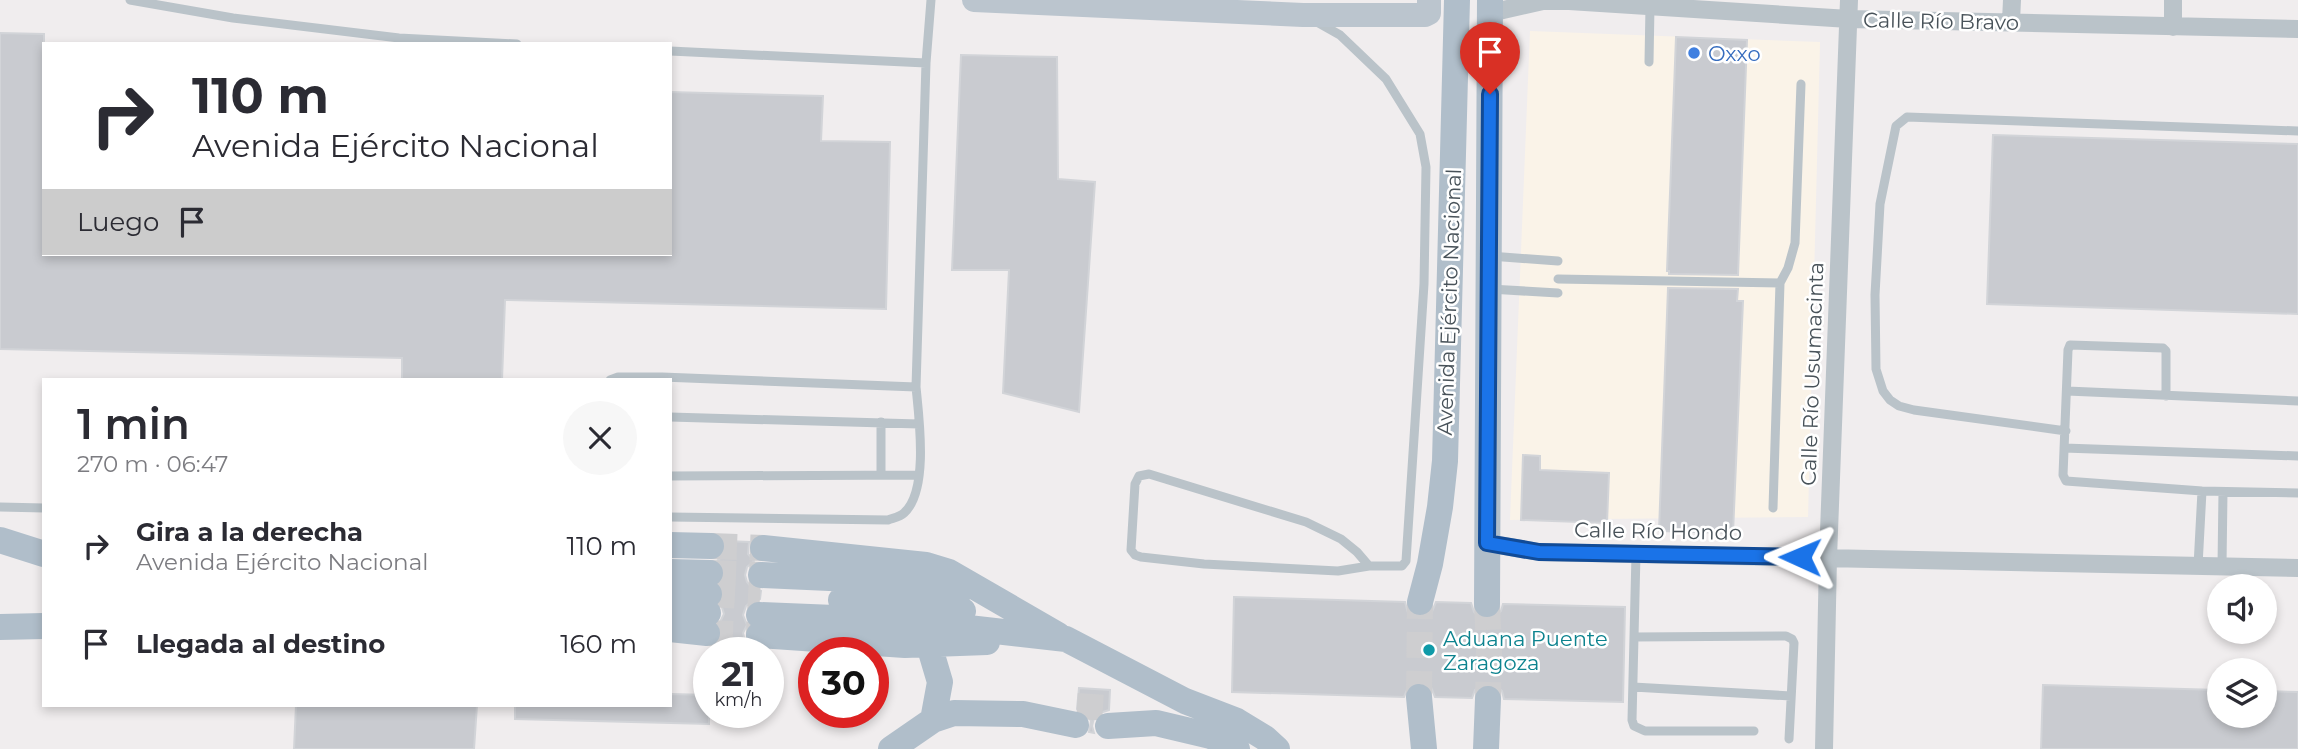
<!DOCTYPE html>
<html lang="es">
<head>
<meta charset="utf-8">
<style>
	body { margin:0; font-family:Montserrat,sans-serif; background:#f7f7f7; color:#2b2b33; height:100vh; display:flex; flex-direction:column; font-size:26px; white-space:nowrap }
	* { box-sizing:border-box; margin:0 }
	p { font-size:23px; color:#7c7c81 }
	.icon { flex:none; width:38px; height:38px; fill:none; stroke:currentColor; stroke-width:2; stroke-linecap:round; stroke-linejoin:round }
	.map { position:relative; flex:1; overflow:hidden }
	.drawer { position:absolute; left:42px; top:378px; width:630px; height:329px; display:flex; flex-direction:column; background:#fff; border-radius:0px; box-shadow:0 4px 10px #0003 }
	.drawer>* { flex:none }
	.banner { position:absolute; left:42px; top:42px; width:630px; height:214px; border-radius:0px; box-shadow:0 4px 10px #0003; background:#fff; color:#2b2b33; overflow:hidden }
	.tools { position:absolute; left:2207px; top:574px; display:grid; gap:14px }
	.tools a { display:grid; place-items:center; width:70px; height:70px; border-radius:50%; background:#fff; box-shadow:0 4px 10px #0003; font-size:35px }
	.speed { position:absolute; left:693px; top:637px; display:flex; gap:14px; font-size:35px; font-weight:700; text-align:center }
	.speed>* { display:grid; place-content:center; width:91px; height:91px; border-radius:50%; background:#fff; box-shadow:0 4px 10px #0003; line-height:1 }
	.speed small { font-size:18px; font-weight:400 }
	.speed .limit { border:10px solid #d22; background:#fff; color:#111 }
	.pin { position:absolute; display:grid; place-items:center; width:60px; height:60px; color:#fff; margin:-72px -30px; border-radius:50% 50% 50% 0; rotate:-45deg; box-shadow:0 0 7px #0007 }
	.pin .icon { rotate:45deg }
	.me { position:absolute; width:77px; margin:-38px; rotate:271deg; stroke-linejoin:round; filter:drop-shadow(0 0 5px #0008) }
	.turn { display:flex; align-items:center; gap:24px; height:147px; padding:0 35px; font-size:32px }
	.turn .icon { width:91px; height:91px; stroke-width:2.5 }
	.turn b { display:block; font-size:49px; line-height:60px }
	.then { display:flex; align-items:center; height:66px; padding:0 35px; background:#0003; gap:14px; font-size:26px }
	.round { display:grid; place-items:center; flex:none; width:74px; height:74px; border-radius:37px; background:#f7f7f7 }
	.summary { display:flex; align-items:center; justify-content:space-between; height:119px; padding:0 35px }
	h1 { font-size:42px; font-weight:600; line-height:52px }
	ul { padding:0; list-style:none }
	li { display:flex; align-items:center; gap:21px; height:98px; padding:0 35px }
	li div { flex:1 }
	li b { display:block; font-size:26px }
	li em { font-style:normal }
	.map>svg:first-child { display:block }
	.commercial { fill:#faf3e8 }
	.building { fill:#c9cbd0; stroke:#d2d4d8; stroke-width:2 }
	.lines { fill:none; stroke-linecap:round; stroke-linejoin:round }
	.primary-tunnel { stroke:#ceced0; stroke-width:26; stroke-dasharray:26 13; stroke-linecap:butt }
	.lane { stroke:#bac3c9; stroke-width:9 }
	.street { stroke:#bac3c9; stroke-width:18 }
	.secondary { stroke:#bbc5ce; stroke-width:24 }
	.primary { stroke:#b0beca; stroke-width:26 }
	.route-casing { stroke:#114b97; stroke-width:18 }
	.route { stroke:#1a73e8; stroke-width:12 }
	.shop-dot { fill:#3f7fe0; stroke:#fff; stroke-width:2.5 }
	.culture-dot { fill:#0f9aa8; stroke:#fff; stroke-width:2.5 }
	.labels { text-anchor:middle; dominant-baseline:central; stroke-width:5; stroke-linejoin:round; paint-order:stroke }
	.street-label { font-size:21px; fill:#485259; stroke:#fff }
	.shop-label { font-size:21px; fill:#366cbe; stroke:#fff; text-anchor:start }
	.culture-label { font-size:21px; fill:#0d838f; stroke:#fff; text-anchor:start }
</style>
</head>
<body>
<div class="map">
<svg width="2298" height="749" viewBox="0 0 2298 749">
	<rect width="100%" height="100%" fill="#f0edee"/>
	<path class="commercial" d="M 1530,31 L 1820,42 L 1808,517 L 1510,520 Z"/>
	<path class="building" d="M 0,33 L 44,34 L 44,254 L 670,254 L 670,92 L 823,96 L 821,141 L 890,142 L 886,309 L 505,300 L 502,380 L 402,380 L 402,358 L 0,349 Z
		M 1676,37 L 1747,40 L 1738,275 L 1669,274 L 1669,271 L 1667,271 Z
		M 961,55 L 1057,57 L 1058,179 L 1095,182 L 1079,412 L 1003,393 L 1009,270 L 952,270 Z
		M 1993,135 L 2298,144 L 2298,314 L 1987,304 Z
		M 1668,288 L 1738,289 L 1737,301 L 1743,301 L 1733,533 L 1659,531 Z
		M 1523,455 L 1540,456 L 1540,470 L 1609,473 L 1607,523 L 1521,520 Z
		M 726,541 L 749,542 L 748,554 L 754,561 L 747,567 L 745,575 L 747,582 L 752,588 L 761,591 L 760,599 L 752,601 L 746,606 L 743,615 L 747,625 L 743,633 L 745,641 L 752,649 L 714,647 L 719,643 L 723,635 L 719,624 L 724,614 L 721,604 L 725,594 L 721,584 L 726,573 L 723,565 L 718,560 L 725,554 Z
		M 1234,597 L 1405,602 L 1408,613 L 1417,617 L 1423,617 L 1431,614 L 1436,602 L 1471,603 L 1474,612 L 1480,618 L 1486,620 L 1495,617 L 1501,611 L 1503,604 L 1625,607 L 1623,702 L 1504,699 L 1502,691 L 1497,686 L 1488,683 L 1480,685 L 1475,690 L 1472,698 L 1435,697 L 1431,687 L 1425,682 L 1418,681 L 1409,685 L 1404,697 L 1232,692 Z
		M 2043,685 L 2219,690 L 2219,716 L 2264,716 L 2264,691 L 2298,692 L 2298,749 L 2041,749 Z
		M 1079,688 L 1110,690 L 1109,710 L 1100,713 L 1094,718 L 1092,726 L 1094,733 L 1089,732 L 1091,721 L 1087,714 L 1077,709 Z
		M 670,694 L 709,695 L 709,724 L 515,719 L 515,705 L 670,705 Z
		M 296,705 L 477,705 L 474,749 L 294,749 Z"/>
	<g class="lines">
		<path class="primary-tunnel" d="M 711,546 L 763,548
			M 710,573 L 761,575
			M 709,594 L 760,597
			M 1487,604 L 1489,647 L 1488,699
			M 707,633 L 759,635
			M 1419,697 L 1420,602
			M 1077,706 L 1109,708"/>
		<path class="lane" d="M 130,0 L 233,18 L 399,38 L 517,44
			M 1317,22 L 1340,35 L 1386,79 L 1420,134 L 1426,167 L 1424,284 L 1406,561 L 1402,566 L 1369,566 L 1338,571 L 1204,564 L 1141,557 L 1135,555 L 1131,550 L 1135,484 L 1139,476 L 1149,474 L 1306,522 L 1341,539 L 1357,552 L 1369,566
			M 670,51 L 926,63
			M 1649,62 L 1650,6
			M 1490,256 L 1558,261
			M 1558,279 L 1780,283
			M 1490,289 L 1558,293
			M 610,380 L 618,377 L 662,377 L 916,387
			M 2067,391 L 2298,401
			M 2166,396 L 2166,351 L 2163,348 L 2070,345 L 2068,350 L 2063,475 L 2066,481 L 2202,491 L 2298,493
			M 670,417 L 919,424
			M 881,422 L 881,475
			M 2066,431 L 1914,410 L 1899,406 L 1890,400 L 1883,391 L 1876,369 L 1875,295 L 1880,204 L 1896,126 L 1907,117 L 2298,131
			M 2064,448 L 2298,456
			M 670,476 L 919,475
			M 0,507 L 44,508
			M 1773,508 L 1780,283 L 1788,268 L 1795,243 L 1801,84
			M 670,517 L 888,520 C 893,518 900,517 904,513 C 929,491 919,418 916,387 L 926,63 L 931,0
			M 1636,554 L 1632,720 L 1634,726 L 1645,731 L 1754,731
			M 2198,566 L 2202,491
			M 2222,566 L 2223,492
			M 1635,637 L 1786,636 L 1792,639 L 1794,643 L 1789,739
			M 1633,687 L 1791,696"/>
		<path class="street" d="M 1490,13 L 1543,1 L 1569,1 L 1849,19 L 2298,29
			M 2011,21 L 2012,0
			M 2173,27 L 2173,0
			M 1487,543 L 1539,552 L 2298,568
			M 1824,749 L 1828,558 L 1849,0"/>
		<path class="secondary" d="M 974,0 L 1303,15 L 1425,15 L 1429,13 L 1429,0"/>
		<path class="primary" d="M 0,540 L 44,554
			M 670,545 L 711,546
			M 763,548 L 926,565 L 949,572 L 1058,635
			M 670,572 L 710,573
			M 761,575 L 919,582 L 943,587 L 958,594
			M 670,592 L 709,594
			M 841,600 L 917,603 L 963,611
			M 1420,602 L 1430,564 L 1440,507 L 1445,461 L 1457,0
			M 1487,604 L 1490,0
			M 670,613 L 708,613
			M 759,615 L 907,621 L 1066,639 L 1185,701 L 1237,721 L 1265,738 L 1277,749
			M 0,627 L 44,626
			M 670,629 L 707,633
			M 759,635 L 905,645 L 987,642
			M 929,645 L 940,682 L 933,720
			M 1419,697 L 1424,749
			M 1108,726 L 1156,723 L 1211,736 L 1237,749
			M 891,749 L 933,720 L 954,713 L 1023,714 L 1076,725
			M 1486,749 L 1488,699"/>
	</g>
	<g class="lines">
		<g class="route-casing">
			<path id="route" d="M 1490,94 L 1487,543 L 1539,552 L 1800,557"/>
		</g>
		<use href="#route" class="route"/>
	</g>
	<circle class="shop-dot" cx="1694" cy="53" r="7"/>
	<circle class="culture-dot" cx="1429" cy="650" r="7"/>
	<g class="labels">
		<g class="street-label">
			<text transform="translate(1941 21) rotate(1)">Calle Río Bravo</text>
			<text transform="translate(1449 302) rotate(-88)">Avenida Ejército Nacional</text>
			<text transform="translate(1812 374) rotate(-88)">Calle Río Usumacinta</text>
			<text transform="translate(1658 531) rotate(1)">Calle Río Hondo</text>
		</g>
		<g class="shop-label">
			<text x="1708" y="53">Oxxo</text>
		</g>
		<g class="culture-label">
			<text x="1443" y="638">Aduana Puente<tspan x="1443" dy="24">Zaragoza</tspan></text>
		</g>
	</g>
</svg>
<div class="tools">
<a><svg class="icon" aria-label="sound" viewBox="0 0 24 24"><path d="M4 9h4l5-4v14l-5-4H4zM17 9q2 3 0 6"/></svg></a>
<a><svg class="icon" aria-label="layers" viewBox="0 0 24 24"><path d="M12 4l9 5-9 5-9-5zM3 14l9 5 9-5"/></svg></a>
</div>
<div class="speed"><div>21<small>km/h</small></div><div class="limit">30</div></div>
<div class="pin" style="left:1490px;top:94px;background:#d93025"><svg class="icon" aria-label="arrive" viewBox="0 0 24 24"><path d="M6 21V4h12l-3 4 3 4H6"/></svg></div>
<svg class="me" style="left:1800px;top:557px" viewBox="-20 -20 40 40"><path d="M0-17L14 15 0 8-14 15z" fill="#1a73e8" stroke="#fff" stroke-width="4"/></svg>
<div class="banner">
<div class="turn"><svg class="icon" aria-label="right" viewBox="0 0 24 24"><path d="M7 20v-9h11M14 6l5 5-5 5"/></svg><div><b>110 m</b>Avenida Ejército Nacional</div></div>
<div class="then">Luego<svg class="icon" aria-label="arrive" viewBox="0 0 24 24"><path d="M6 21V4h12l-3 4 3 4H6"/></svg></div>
</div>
<section class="drawer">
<div class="summary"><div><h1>1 min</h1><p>270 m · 06:47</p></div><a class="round"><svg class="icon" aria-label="close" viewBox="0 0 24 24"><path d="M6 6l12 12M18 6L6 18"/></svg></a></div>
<ul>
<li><svg class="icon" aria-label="right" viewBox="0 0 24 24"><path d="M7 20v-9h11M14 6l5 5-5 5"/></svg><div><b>Gira a la derecha</b><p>Avenida Ejército Nacional</p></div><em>110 m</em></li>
<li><svg class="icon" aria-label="arrive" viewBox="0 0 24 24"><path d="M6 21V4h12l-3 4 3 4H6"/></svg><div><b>Llegada al destino</b></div><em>160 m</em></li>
</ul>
</section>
</div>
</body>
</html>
